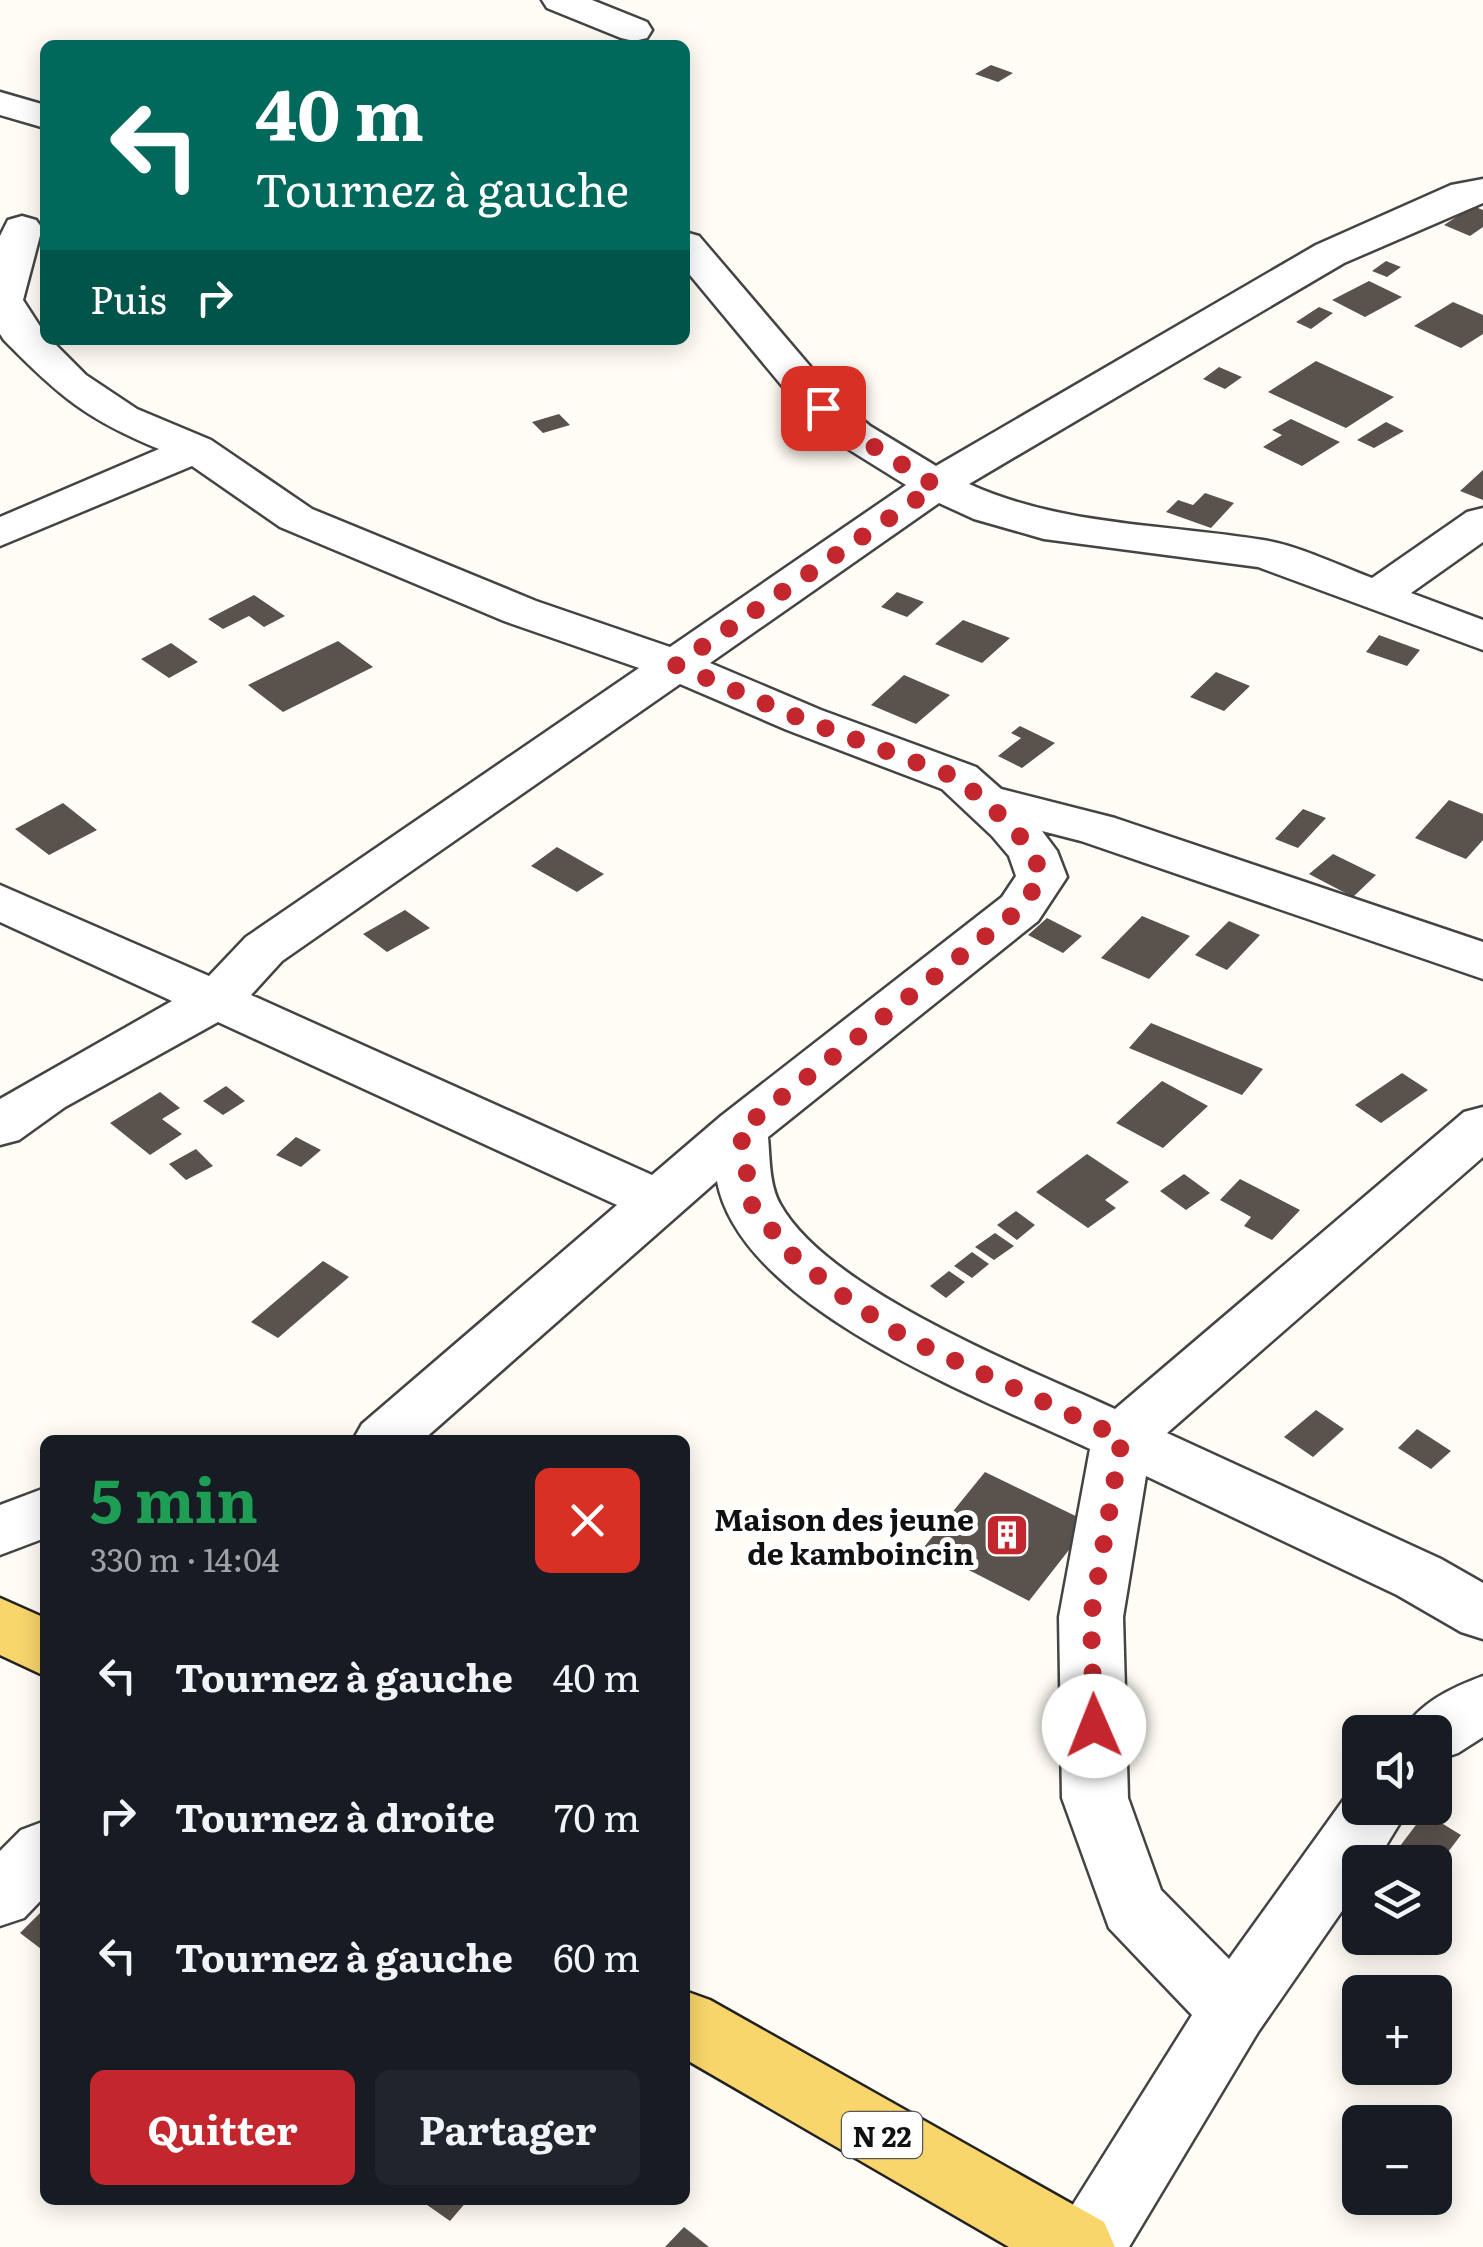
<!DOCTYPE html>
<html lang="fr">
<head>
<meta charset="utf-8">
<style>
	body { margin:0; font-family:Literata,serif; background:#20242c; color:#f1f3f6; height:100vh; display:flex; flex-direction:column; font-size:38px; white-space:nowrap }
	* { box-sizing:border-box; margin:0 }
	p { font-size:32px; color:#9ea1a6 }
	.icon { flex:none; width:55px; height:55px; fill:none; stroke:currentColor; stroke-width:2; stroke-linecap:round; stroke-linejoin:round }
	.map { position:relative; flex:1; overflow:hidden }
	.drawer { position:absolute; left:40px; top:1435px; width:650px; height:770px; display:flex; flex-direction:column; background:#171b24; border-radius:15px; box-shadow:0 5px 25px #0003 }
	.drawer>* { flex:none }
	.guide { position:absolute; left:40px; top:40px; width:650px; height:305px; border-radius:15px; box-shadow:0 5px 25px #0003; background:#00695c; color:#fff; overflow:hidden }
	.buttons { position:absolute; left:1342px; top:1715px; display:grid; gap:20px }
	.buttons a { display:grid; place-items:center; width:110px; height:110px; border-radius:15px; background:#171b24; box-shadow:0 5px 25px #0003; font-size:50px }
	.pin { position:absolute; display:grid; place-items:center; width:85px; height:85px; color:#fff; margin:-42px; border-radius:20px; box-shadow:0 5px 15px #0006 }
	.me { position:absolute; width:110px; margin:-55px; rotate:359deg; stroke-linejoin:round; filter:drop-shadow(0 0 8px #0008) }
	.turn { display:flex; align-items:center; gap:35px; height:210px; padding:0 50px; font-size:45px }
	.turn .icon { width:130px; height:130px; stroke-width:2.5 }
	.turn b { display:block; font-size:70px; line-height:85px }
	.then { display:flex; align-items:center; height:95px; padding:0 50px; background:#0003; gap:20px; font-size:38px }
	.round { display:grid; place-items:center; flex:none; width:105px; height:105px; border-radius:15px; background:#20242c }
	.headline { display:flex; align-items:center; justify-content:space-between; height:170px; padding:0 50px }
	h1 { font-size:60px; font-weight:700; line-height:75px; color:#1e9e55 }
	.cta { display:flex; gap:20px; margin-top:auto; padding:20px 50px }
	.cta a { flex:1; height:115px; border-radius:15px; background:#c4262e; color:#fff; font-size:40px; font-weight:700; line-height:115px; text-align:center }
	.cta a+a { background:#20242c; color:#f1f3f6 }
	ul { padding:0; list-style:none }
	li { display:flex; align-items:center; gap:30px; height:140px; padding:0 50px }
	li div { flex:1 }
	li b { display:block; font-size:38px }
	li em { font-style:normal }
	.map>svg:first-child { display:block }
	.building { fill:#5a524d }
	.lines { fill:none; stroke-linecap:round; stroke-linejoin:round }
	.minor-casing { stroke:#444; stroke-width:5 }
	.major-casing { stroke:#222; stroke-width:5 }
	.minor { fill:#fff; fill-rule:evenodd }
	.major { fill:#f9d66b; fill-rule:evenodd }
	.route { stroke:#c4262e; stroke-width:18; stroke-dasharray:0 32.4 }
	.labels { text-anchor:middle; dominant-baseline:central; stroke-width:10; stroke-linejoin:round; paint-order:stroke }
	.shield { fill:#fff; stroke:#585858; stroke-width:2.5 }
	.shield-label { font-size:28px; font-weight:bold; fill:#111 }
	.poi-label { font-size:30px; font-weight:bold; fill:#111; stroke:#fff; text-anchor:end }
</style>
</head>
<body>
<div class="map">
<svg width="1483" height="2247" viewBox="0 0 1483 2247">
	<rect width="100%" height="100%" fill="#fffdf5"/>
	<path class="building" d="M 991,65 L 1013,73 L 998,82 L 975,74 Z
		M 1473,206 L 1483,210 L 1483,227 L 1470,236 L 1444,225 Z
		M 1386,261 L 1401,267 L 1387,277 L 1372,271 Z
		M 1369,281 L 1402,297 L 1365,317 L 1332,300 Z
		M 1453,302 L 1483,315 L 1483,334 L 1461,348 L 1414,326 Z
		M 1319,307 L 1333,313 L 1311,329 L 1296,322 Z
		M 1316,361 L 1394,397 L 1346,428 L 1268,392 Z
		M 1219,367 L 1242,377 L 1225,389 L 1203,379 Z
		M 559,414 L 570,425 L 543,433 L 532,422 Z
		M 1291,419 L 1340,442 L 1302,466 L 1263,447 L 1282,435 L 1272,430 Z
		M 1386,422 L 1404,431 L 1374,448 L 1357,440 Z
		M 1483,470 L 1483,500 L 1460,491 Z
		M 1205,493 L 1234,503 L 1211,528 L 1166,512 L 1178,500 L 1193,505 Z
		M 897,592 L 924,602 L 907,617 L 881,607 Z
		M 254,595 L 285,616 L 264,627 L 249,616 L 223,629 L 208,619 Z
		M 963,620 L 1010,638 L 982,663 L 935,644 Z
		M 1379,635 L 1420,650 L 1407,666 L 1366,652 Z
		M 338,641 L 373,667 L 283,712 L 248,685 Z
		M 171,643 L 198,662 L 169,678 L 141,659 Z
		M 1216,672 L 1250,686 L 1224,711 L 1190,697 Z
		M 904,675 L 950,695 L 916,724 L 871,705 Z
		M 1020,726 L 1055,743 L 1022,768 L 998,756 L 1021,738 L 1011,733 Z
		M 1449,800 L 1483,814 L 1483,840 L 1466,859 L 1415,838 Z
		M 63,803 L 97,830 L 49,855 L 15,829 Z
		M 1303,809 L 1326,818 L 1298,848 L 1275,839 Z
		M 557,847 L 604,874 L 577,892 L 531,866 Z
		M 1333,854 L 1376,875 L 1353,897 L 1309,874 Z
		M 405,910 L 430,928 L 387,952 L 363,934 Z
		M 1142,916 L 1190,936 L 1149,979 L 1101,958 Z
		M 1047,918 L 1082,936 L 1063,953 L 1028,935 Z
		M 1229,921 L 1260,935 L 1227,970 L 1195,955 Z
		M 1151,1023 L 1263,1069 L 1242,1095 L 1129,1048 Z
		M 1402,1073 L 1428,1090 L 1381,1123 L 1355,1105 Z
		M 1162,1081 L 1208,1106 L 1163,1148 L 1116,1123 Z
		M 226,1086 L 245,1101 L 223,1115 L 203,1101 Z
		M 160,1092 L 180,1108 L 162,1119 L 182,1134 L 150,1155 L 110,1123 Z
		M 296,1137 L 321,1150 L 301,1167 L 276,1155 Z
		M 196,1149 L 213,1166 L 186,1180 L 169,1164 Z
		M 1087,1154 L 1129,1182 L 1105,1200 L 1116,1208 L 1088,1228 L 1036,1192 Z
		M 1184,1174 L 1210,1193 L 1186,1210 L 1160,1191 Z
		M 1240,1179 L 1300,1210 L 1272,1240 L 1244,1226 L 1251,1217 L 1220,1200 Z
		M 1016,1211 L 1035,1225 L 1017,1240 L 997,1225 Z
		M 995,1233 L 1014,1246 L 994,1260 L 975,1247 Z
		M 972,1252 L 989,1264 L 972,1278 L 954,1266 Z
		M 323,1261 L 349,1277 L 278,1338 L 251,1322 Z
		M 949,1271 L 965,1282 L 946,1298 L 930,1286 Z
		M 1316,1410 L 1344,1429 L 1313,1457 L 1284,1437 Z
		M 1417,1429 L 1451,1451 L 1431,1469 L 1398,1448 Z
		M 985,1472 L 1090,1523 L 1029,1601 L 924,1547 Z
		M 1425,1813 L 1461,1835 L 1435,1869 L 1435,1862 L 1417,1862 L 1397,1850 Z
		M 45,1908 L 45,1952 L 20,1933 Z
		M 420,2200 L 468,2200 L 450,2221 Z
		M 684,2227 L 709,2247 L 665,2247 Z"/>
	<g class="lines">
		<g class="minor-casing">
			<path id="minor" d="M 542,0 L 592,0 L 647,22 L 652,30 L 647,38 L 634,41 L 621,38 L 547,8 Z
				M 0,92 L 45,105 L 45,128 L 0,115 Z
				M 1483,179 L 1483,203 L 1344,263 L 969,484 C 1062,526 1164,524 1263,540 C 1300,546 1337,565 1372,578 L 1467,512 L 1483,508 L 1483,542 L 1411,593 L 1483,620 L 1483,650 L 1258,567 L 1044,539 L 974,519 L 939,503 L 710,663 L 821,710 L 976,767 L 1001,789 L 1115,818 L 1483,942 L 1483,979 L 1081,841 L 1042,831 L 1057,851 L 1067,877 L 1038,921 L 768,1137 C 770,1158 769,1184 780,1204 C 828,1291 1026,1368 1115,1409 L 1464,1112 L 1483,1107 L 1483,1157 L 1167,1433 L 1441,1559 L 1483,1583 L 1483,1639 L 1461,1632 L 1397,1595 L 1146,1476 L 1123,1617 L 1128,1798 L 1161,1890 L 1229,1959 L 1352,1788 L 1360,1786 L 1360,1808 L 1409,1808 L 1376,1862 L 1360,1862 L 1360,1885 L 1258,2032 L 1129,2247 L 1051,2247 L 1062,2222 L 1192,2015 L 1109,1928 L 1062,1798 L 1059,1617 L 1090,1449 C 983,1399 741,1309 717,1181 L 423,1440 L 353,1440 L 362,1424 L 617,1205 L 218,1022 L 65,1107 L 19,1140 L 0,1145 L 0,1099 L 172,1001 L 0,922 L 0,885 L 209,976 L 246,937 L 639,668 L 504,621 L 280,527 L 192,466 L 0,546 L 0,517 L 159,449 C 86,419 59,396 4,340 L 0,334 L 0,236 L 8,220 L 22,216 L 36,220 L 42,228 L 23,300 L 45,334 L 45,340 L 51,340 L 86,375 L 137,409 L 211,440 L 312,509 L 536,601 L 670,647 L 906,485 L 840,444 L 808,417 L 685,269 L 685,232 L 699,236 L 838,399 L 870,426 L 936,466 L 1316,245 L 1451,185 ZM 680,684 L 787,730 L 942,789 L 992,836 L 1009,856 L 1016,876 L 1002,897 L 721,1116 L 652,1175 L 251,995 L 282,961 Z
				M 45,1488 L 45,1538 L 0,1555 L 0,1505 Z
				M 1483,1676 L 1483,1737 L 1458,1753 L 1435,1761 L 1435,1732 L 1403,1732 C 1418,1703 1453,1687 1483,1676 Z
				M 45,1821 L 45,1896 L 24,1918 L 0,1926 L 0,1851 L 21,1830 Z"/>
		</g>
		<g class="major-casing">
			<path id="major" d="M 0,1598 L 45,1618 L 45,1676 L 0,1655 Z
				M 685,1991 L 710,2000 L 1104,2222 L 1115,2247 L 1009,2247 L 685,2059 Z"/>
		</g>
		<use href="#minor" class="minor"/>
		<use href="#major" class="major"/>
	</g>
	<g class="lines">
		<path class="route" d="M 823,408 L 854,434 L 936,486 L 676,665 L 804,720 L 958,778 L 1010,824 L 1032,851 L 1042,877 L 1020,909 L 740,1130 L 752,1205 L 791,1254 L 848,1300 L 906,1338 L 1122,1438 L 1091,1617 L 1094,1726"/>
	</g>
	<defs>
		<g id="building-square" transform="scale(2.25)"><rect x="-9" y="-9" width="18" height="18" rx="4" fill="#c4262e" stroke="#fff"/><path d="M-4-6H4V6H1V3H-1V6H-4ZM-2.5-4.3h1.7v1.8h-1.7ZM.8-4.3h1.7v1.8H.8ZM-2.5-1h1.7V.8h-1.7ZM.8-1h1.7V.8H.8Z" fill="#fff"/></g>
	</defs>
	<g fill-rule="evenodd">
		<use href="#building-square" x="1007" y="1535"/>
	</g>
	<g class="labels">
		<rect class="shield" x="842" y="2112" width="80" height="46" rx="8"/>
		<g class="shield-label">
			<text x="882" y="2135">N 22</text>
		</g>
		<g class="poi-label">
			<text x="974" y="1518">Maison des jeune<tspan x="974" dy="34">de kamboincin</tspan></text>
		</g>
	</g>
</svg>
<div class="buttons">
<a><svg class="icon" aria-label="sound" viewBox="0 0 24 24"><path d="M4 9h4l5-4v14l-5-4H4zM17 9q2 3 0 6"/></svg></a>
<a><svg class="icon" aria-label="layers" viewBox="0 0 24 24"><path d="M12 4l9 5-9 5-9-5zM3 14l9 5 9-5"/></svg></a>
<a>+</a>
<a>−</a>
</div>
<div class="pin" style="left:823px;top:408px;background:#d93025"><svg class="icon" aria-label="arrive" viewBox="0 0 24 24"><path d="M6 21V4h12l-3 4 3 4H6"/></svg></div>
<svg class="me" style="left:1094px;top:1726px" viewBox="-20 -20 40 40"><circle r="19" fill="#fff"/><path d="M0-13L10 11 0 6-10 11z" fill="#c4262e"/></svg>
<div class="guide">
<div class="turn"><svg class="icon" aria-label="left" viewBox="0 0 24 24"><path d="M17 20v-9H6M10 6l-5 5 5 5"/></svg><div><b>40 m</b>Tournez à gauche</div></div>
<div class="then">Puis<svg class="icon" aria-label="right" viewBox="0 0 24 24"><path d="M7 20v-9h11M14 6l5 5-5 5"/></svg></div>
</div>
<section class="drawer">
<div class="headline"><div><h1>5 min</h1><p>330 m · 14:04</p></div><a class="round" style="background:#d93025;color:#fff"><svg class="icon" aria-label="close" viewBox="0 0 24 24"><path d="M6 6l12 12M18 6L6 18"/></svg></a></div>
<ul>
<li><svg class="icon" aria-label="left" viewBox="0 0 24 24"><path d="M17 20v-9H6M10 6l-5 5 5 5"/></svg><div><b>Tournez à gauche</b></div><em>40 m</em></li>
<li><svg class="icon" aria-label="right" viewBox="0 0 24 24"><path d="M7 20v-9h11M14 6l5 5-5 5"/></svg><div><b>Tournez à droite</b></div><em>70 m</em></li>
<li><svg class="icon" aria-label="left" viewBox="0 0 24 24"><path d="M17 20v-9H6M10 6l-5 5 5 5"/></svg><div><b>Tournez à gauche</b></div><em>60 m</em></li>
</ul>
<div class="cta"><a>Quitter</a><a>Partager</a></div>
</section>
</div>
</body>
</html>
